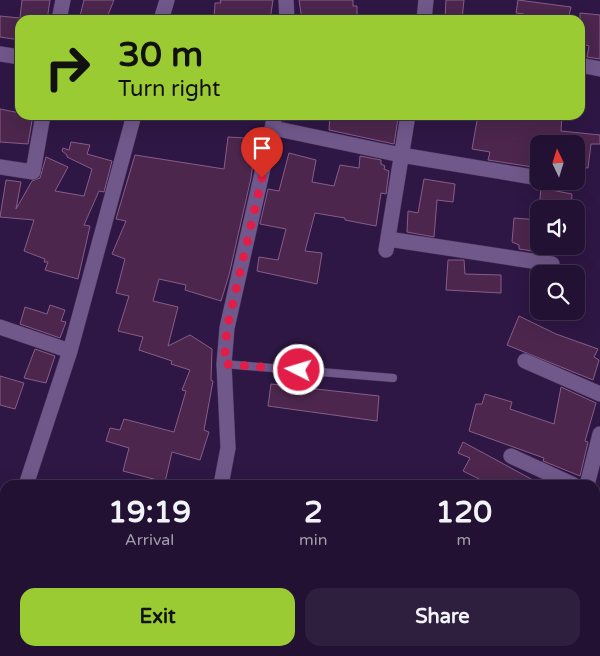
<!DOCTYPE html>
<html lang="en">
<head>
<meta charset="utf-8">
<style>
	body { margin:0; font-family:"Varela Round",sans-serif; background:#2e1f3f; color:#f1f3f6; height:100vh; display:flex; flex-direction:column; font-size:19px; white-space:nowrap }
	* { box-sizing:border-box; margin:0 }
	p { font-size:16px; color:#a29dac }
	.icon { flex:none; width:28px; height:28px; fill:none; stroke:currentColor; stroke-width:2; stroke-linecap:round; stroke-linejoin:round }
	.map { position:relative; flex:1; overflow:hidden }
	.panel { position:absolute; left:0px; top:480px; width:600px; height:176px; display:flex; flex-direction:column; background:#213; border-radius:15px 15px 0 0; box-shadow:0 5px 20px #0002,0 0 0 1px #3f314e }
	.panel>* { flex:none }
	.banner { position:absolute; left:15px; top:15px; width:570px; height:105px; border-radius:15px; box-shadow:0 5px 20px #0002,0 0 0 1px #3f314e; background:#9bcb32; color:#111; overflow:hidden }
	.needle { width:32px; rotate:356deg }
	.buttons { position:absolute; left:530px; top:135px; display:grid; gap:10px }
	.buttons a { display:grid; place-items:center; width:55px; height:55px; border-radius:10px; background:#213; box-shadow:0 5px 20px #0002,0 0 0 1px #3f314e; font-size:25px }
	.pin { position:absolute; display:grid; place-items:center; width:42px; height:42px; color:#fff; margin:-51px -21px; border-radius:50% 50% 50% 0; rotate:-45deg; box-shadow:0 0 5px #0007 }
	.pin .icon { rotate:45deg }
	.me { position:absolute; width:55px; margin:-28px; rotate:275deg; stroke-linejoin:round; filter:drop-shadow(0 0 4px #0008) }
	.turn { display:flex; align-items:center; gap:18px; height:105px; padding:0 20px; font-size:22px }
	.turn .icon { width:65px; height:65px; stroke-width:2.5 }
	.turn b { display:block; font-size:35px; line-height:42px }
	.eta { display:flex; justify-content:space-evenly; align-items:center; height:85px; text-align:center }
	.eta b { font-size:30px; font-weight:800; line-height:35px }
	.action { display:flex; gap:10px; margin-top:auto; padding:10px 20px }
	.action a { flex:1; height:58px; border-radius:15px; background:#9bcb32; color:#111; font-size:20px; font-weight:800; line-height:58px; text-align:center }
	.action a+a { background:#2e1f3f; color:#f1f3f6 }
	.map>svg:first-child { display:block }
	.building { fill:#4c264d; stroke:#875d88 }
	.lines { fill:none; stroke-linecap:round; stroke-linejoin:round }
	.lane-casing { stroke:#473258; stroke-width:9 }
	.street-casing { stroke:#473258; stroke-width:16 }
	.lane { stroke:#71588b; stroke-width:8 }
	.street { stroke:#71588b; stroke-width:15 }
	.route { stroke:#e11d48; stroke-width:9; stroke-dasharray:0 16.2 }
</style>
</head>
<body>
<div class="map">
<svg width="600" height="656" viewBox="0 0 600 656">
	<rect width="100%" height="100%" fill="#2e1744"/>
	<path class="building" d="M 22,0 L 50,0 L 47,20 L 20,20 L 20,40 L 0,37 L 0,16 L 20,18 Z
		M 84,0 L 114,0 L 106,20 L 79,20 Z
		M 220,0 L 273,0 L 270,20 L 214,20 L 215,3 L 221,3 Z
		M 299,0 L 353,0 L 353,6 L 357,6 L 357,20 L 302,20 Z
		M 446,0 L 464,0 L 462,19 L 445,19 Z
		M 518,0 L 571,7 L 568,20 L 523,20 L 524,14 L 516,13 Z
		M 580,13 L 600,15 L 600,59 L 587,57 L 589,46 L 580,43 Z
		M 0,109 L 20,113 L 20,115 L 33,115 L 28,144 L 0,142 Z
		M 330,115 L 386,115 L 398,118 L 394,144 L 329,130 Z
		M 478,115 L 562,115 L 561,131 L 600,135 L 600,144 L 591,144 L 588,168 L 576,167 L 576,144 L 539,144 L 539,168 L 488,160 L 490,152 L 472,149 Z
		M 228,137 L 245,138 L 245,146 L 255,147 L 251,178 L 229,275 L 221,301 L 185,290 L 186,285 L 159,279 L 153,301 L 178,307 L 168,346 L 190,335 L 212,349 L 211,380 L 213,381 L 204,430 L 209,432 L 200,460 L 172,452 L 165,482 L 123,471 L 129,448 L 106,441 L 110,428 L 120,430 L 124,419 L 174,432 L 186,391 L 182,390 L 190,370 L 171,364 L 172,361 L 139,350 L 143,337 L 118,331 L 129,296 L 116,293 L 125,259 L 112,254 L 126,221 L 116,219 L 135,155 L 224,169 Z
		M 71,142 L 90,145 L 87,154 L 112,161 L 104,192 L 99,191 L 84,225 L 90,226 L 78,279 L 45,270 L 48,262 L 44,262 L 45,259 L 24,251 L 34,220 L 0,217 L 6,180 L 21,182 L 16,209 L 32,181 L 40,178 L 46,157 L 68,167 L 55,191 L 84,196 L 92,169 L 67,157 L 67,155 L 62,151 L 63,148 L 69,150 Z
		M 289,153 L 316,160 L 312,182 L 334,186 L 340,165 L 359,168 L 360,156 L 381,160 L 381,164 L 385,166 L 384,169 L 389,171 L 386,194 L 381,193 L 376,226 L 345,220 L 345,218 L 315,213 L 305,251 L 322,253 L 317,284 L 257,271 L 259,257 L 278,260 L 286,229 L 260,224 L 268,189 L 279,191 Z
		M 424,179 L 455,184 L 453,202 L 437,200 L 434,237 L 407,232 L 408,211 L 418,213 Z
		M 541,188 L 572,194 L 571,209 L 539,209 Z
		M 514,218 L 539,220 L 539,252 L 519,249 L 519,245 L 512,242 Z
		M 448,260 L 464,260 L 465,274 L 501,275 L 501,293 L 446,290 Z
		M 50,305 L 65,310 L 61,321 L 66,322 L 60,338 L 20,324 L 25,307 L 47,314 Z
		M 519,316 L 556,334 L 598,349 L 594,357 L 599,360 L 593,380 L 507,345 Z
		M 35,349 L 55,356 L 46,383 L 24,378 Z
		M 0,376 L 24,383 L 15,409 L 0,405 Z
		M 271,384 L 379,396 L 377,421 L 268,406 Z
		M 561,387 L 596,403 L 585,441 L 588,442 L 580,476 L 543,461 L 544,458 L 469,431 L 476,404 L 482,404 L 485,394 L 512,402 L 510,409 L 554,424 Z
		M 463,442 L 500,462 L 542,485 L 491,485 L 463,471 L 470,458 L 458,453 Z"/>
	<g class="lines">
		<g class="lane-casing">
			<path id="lane" d="M 224,364 L 393,378"/>
		</g>
		<g class="street-casing">
			<path id="street" d="M 286,0 L 287,20
				M 59,20 L 63,0
				M 161,20 L 167,0
				M 424,20 L 426,0
				M 0,54 L 20,57
				M 580,65 L 600,69
				M 273,128 L 401,155 L 539,178
				M 0,167 L 33,172 L 43,115
				M 556,181 L 562,182
				M 388,239 L 552,264
				M 386,250 L 408,115
				M 0,327 L 70,351
				M 525,361 L 600,394
				M 511,456 L 574,485
				M 26,485 L 70,351 L 134,115
				M 221,485 L 228,448 L 224,364 L 227,328 L 275,115
				M 587,485 L 600,434
				M 0,523 L 5,521
				M 186,656 L 188,651"/>
		</g>
		<use href="#lane" class="lane"/>
		<use href="#street" class="street"/>
	</g>
	<g class="lines">
		<path class="route" d="M 262,178 L 227,328 L 224,364 L 299,370"/>
	</g>
</svg>
<div class="buttons">
<a><svg class="needle" viewBox="-14 -14 28 28"><path d="M0-13l5 13h-10z" fill="#e53935"/><path d="M0 13l5-13h-10z" fill="#a29dac"/></svg></a>
<a><svg class="icon" aria-label="sound" viewBox="0 0 24 24"><path d="M4 9h4l5-4v14l-5-4H4zM17 9q2 3 0 6"/></svg></a>
<a><svg class="icon" aria-label="search" viewBox="0 0 24 24"><circle cx="10" cy="10" r="6"/><path d="M15 15l6 6"/></svg></a>
</div>
<div class="pin" style="left:262px;top:178px;background:#d93025"><svg class="icon" aria-label="arrive" viewBox="0 0 24 24"><path d="M6 21V4h12l-3 4 3 4H6"/></svg></div>
<svg class="me" style="left:299px;top:370px" viewBox="-20 -20 40 40"><circle r="17" fill="#e11d48" stroke="#fff" stroke-width="3"/><path d="M0-11L8 9 0 5-8 9z" fill="#fff"/></svg>
<div class="banner">
<div class="turn"><svg class="icon" aria-label="right" viewBox="0 0 24 24"><path d="M7 20v-9h11M14 6l5 5-5 5"/></svg><div><b>30 m</b>Turn right</div></div>
</div>
<section class="panel">
<div class="eta">
<div><b>19:19</b><p>Arrival</p></div>
<div><b>2</b><p>min</p></div>
<div><b>120</b><p>m</p></div>
</div>
<div class="action"><a>Exit</a><a>Share</a></div>
</section>
</div>
</body>
</html>
